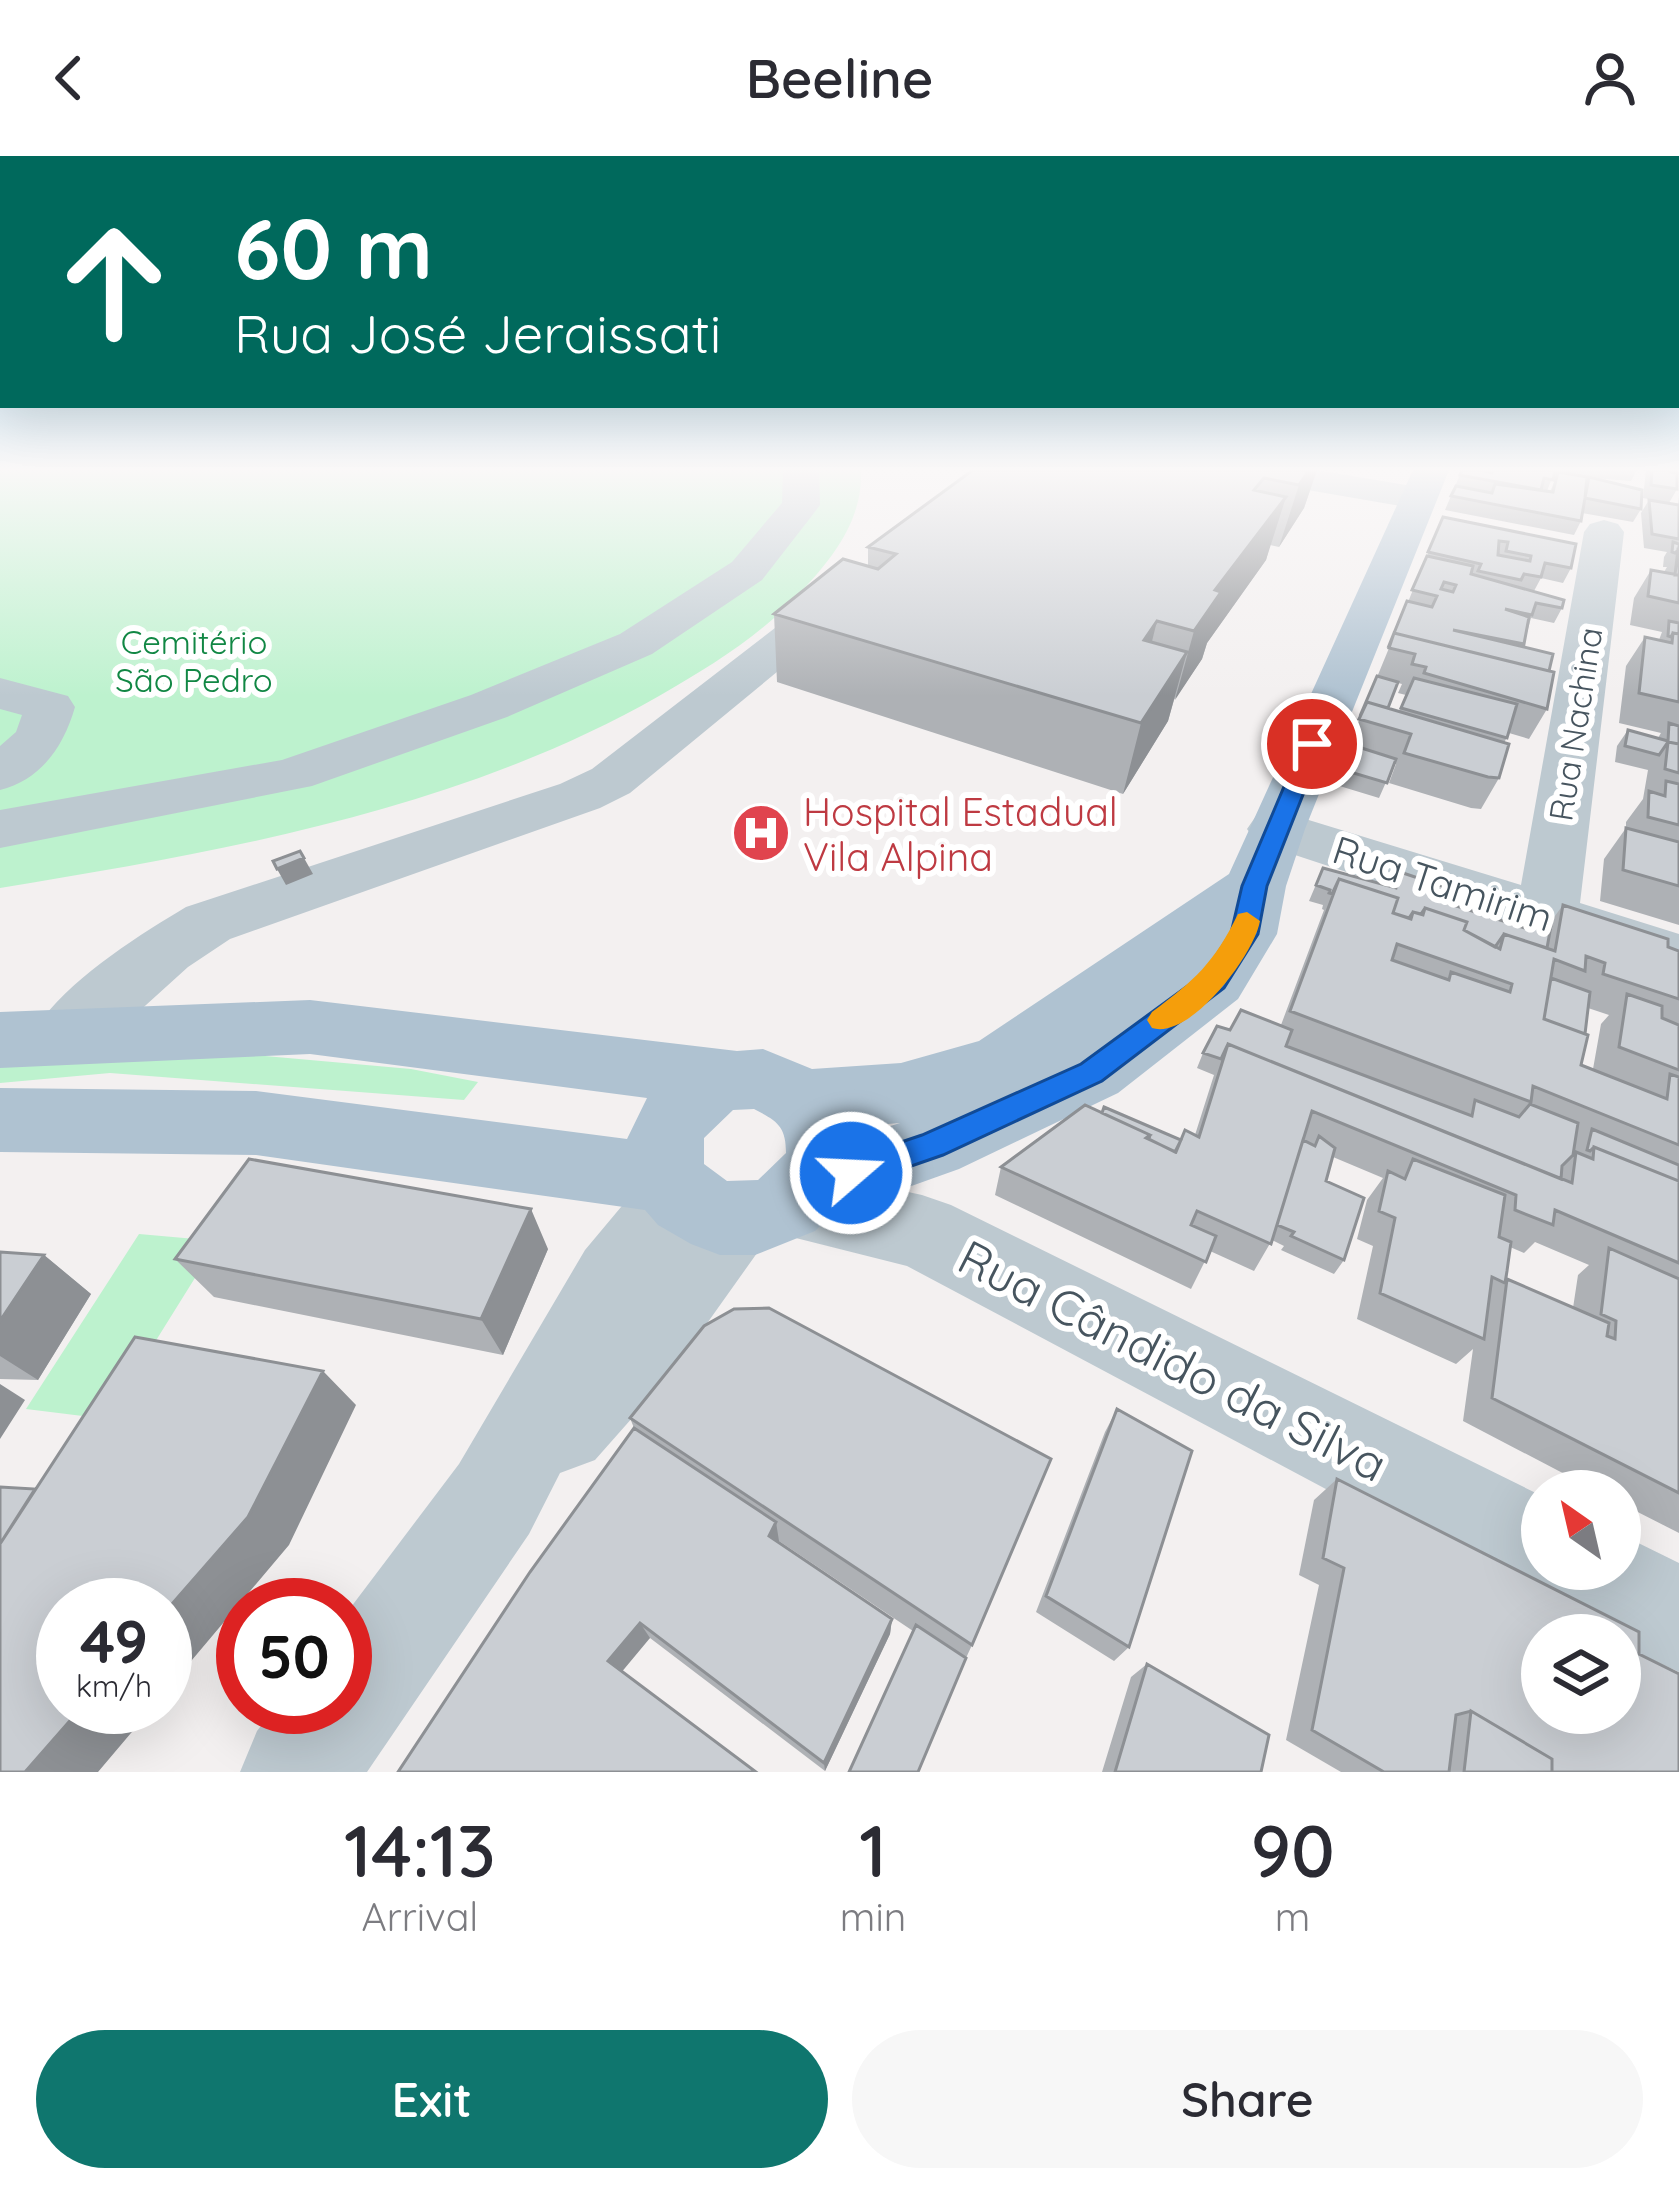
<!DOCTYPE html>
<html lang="en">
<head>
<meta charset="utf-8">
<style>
	body { margin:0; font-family:Quicksand,sans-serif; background:#f7f7f7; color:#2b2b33; height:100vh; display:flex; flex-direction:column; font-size:45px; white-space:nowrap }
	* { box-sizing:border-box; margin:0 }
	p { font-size:39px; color:#7c7c81 }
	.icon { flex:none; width:66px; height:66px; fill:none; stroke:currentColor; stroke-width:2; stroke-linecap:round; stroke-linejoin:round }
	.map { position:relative; height:1616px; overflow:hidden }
	.panel { display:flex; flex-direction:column; background:#fff; flex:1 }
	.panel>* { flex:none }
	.top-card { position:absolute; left:0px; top:0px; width:1680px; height:252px; box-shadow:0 12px 48px #0002; background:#00695c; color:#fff; overflow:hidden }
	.needle { width:78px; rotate:326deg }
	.tools { position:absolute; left:1521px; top:1314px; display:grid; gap:24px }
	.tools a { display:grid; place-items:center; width:120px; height:120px; border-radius:50%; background:#fff; box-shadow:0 12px 48px #0002; font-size:60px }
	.speed { position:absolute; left:36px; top:1422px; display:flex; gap:24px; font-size:60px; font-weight:700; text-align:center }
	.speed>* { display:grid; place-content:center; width:156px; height:156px; border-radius:50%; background:#fff; box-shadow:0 12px 48px #0002; line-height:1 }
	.speed small { font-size:30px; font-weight:400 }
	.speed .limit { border:18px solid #d22; background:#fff; color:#111 }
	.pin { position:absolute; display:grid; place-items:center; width:102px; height:102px; color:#fff; margin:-51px; border:6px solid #fff; border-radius:50%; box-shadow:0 3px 12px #0007 }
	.me { position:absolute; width:132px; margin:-66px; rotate:71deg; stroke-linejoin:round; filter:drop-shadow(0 0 9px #0008) }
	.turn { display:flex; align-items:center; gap:42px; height:252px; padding:0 36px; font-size:54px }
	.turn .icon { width:156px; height:156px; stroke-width:2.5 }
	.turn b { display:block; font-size:84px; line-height:102px }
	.eta { display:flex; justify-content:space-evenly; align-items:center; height:204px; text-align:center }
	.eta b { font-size:72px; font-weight:600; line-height:84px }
	.action { display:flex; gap:24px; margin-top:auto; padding:24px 36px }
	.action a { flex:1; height:138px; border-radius:72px; background:#0f766e; color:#fff; font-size:48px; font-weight:600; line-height:138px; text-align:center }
	.action a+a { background:#f7f7f7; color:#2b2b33 }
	header { display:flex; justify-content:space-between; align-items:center; height:156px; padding:0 36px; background:#fff; font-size:54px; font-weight:600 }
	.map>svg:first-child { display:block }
	.green { fill:#bdf2ce }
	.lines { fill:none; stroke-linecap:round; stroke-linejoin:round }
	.minor { fill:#bdc9d0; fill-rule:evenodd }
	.major { fill:#afc2d1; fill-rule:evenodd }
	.wall { fill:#aeb1b5; fill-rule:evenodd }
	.shaded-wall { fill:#8d9094 }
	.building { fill:#caced3; stroke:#8d9094; stroke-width:3; fill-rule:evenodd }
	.route { fill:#1a73e8; stroke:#114b97; stroke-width:3 }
	.slow { fill:#f59e0b }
	.labels { text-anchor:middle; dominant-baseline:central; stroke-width:12; stroke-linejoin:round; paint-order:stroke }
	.far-park-label { font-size:33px; fill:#118744; stroke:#fff }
	.far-street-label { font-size:33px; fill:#47555f; stroke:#fff }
	.health-label { font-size:39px; fill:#be3a42; stroke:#fff; text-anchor:start }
	.street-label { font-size:39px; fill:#47555f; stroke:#fff }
	.near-street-label { font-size:48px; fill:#47555f; stroke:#fff }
</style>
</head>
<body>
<header><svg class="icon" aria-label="back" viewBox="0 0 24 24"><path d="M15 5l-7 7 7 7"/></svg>Beeline<svg class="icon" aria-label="person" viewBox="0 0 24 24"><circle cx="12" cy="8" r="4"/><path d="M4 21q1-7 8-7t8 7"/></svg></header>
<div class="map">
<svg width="1679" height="1616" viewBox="0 0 1679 1616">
	<rect width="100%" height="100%" fill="#f3f0f0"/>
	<path class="green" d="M 0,314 L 861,314 C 863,365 832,403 798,439 C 757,482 711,510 659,540 C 459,654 225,695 0,732 Z
		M 133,888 L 411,913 L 478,926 L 464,944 L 110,917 L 0,927 L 0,899 Z
		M 139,1078 L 218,1085 L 107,1263 L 26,1253 Z"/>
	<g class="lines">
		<path class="minor" d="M 783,314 L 819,314 L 820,349 L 814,357 L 762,424 L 652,498 L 507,561 L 312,630 L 0,692 L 0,654 L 282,604 L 471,539 L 620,478 L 732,406 L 782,347 Z
			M 1237,314 L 1316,314 L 1418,331 L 1431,334 L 1437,342 L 1431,350 L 1418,353 L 1255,325 L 1242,322 Z
			M 1604,364 L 1618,368 L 1624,376 L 1580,747 L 1679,778 L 1679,826 L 1256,686 L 1247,673 L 1256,660 L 1276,654 L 1521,729 L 1584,376 L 1590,368 Z
			M 847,424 L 862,428 L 869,437 L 862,446 L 630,637 L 600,652 L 230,783 L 188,811 L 93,897 L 68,905 L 43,897 L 33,878 C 58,830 139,779 186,751 L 560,628 L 592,613 L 832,428 Z
			M 0,522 L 68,540 L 75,551 C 64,590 41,624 0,634 L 0,590 L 16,576 L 22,559 L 0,553 Z
			M 680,1004 L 708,1014 L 717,1034 L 737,1026 L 758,1034 L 764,1022 L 792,1011 L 922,1039 L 951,1049 L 1542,1340 L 1542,1413 L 1620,1413 L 1620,1378 L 1679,1407 L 1679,1516 L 1620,1489 L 1620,1479 L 1601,1479 L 1545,1449 L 1542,1444 L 1506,1429 L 907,1110 L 772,1076 L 671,1218 L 595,1304 L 560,1317 L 529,1378 L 367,1616 L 240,1616 L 257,1575 L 276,1551 L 345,1551 L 345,1459 L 459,1308 L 585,1094 L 652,1014 Z"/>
		<path class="major" d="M 1413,314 L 1449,314 L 1305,673 L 1286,730 L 1277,778 L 1238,843 L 1118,937 L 959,1013 L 833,1058 L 815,1075 L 755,1099 L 720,1099 L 691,1088 L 658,1069 L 645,1054 L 256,999 L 0,996 L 0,932 L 256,935 L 627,983 L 647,942 L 310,898 L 0,912 L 0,856 L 310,844 L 737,895 L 763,893 L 812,913 L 901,907 L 979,885 L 1229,718 ZM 754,953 C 777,965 786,970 786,997 L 758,1024 L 727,1025 L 704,1008 L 704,982 L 733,954 ZM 900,967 L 862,979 L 862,970 Z"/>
	</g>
	<path class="wall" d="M 1317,314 L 1304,352 L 1279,391 L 1270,389 L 1266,404 L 1207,487 L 1202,503 L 1174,544 L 1168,565 L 1123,638 L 777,526 L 774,458 L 868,410 L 868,391 Z
		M 1462,314 L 1483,315 L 1484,314 L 1555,314 L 1547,335 L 1550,336 L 1557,319 L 1554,319 L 1556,314 L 1637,314 L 1631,325 L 1592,322 L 1641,353 L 1633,366 L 1582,357 L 1581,365 L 1574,379 L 1445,354 Z
		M 1646,314 L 1676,314 L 1677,333 L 1669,347 L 1643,342 Z
		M 1679,340 L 1679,769 L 1600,745 L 1604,703 L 1626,672 L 1626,666 L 1643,643 L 1648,614 L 1615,606 L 1617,590 L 1628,574 L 1658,582 L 1661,577 L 1619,567 L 1626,510 L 1645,481 L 1659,484 L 1662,476 L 1630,469 L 1634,442 L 1651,414 L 1664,416 L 1667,411 L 1663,411 L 1664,401 L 1667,396 L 1644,392 L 1641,357 L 1649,344 L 1678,349 Z
		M 1443,361 L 1571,412 L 1563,427 L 1541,422 L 1534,435 L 1562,452 L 1554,467 L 1531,462 L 1523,491 L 1549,515 L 1547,553 L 1529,583 L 1509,577 L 1504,587 L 1499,622 L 1481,653 L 1471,652 L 1389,627 L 1396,608 L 1394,608 L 1379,642 L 1333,628 ZM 1398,527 L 1402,528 L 1398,537 L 1406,539 L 1399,555 L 1388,552 Z
		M 1323,712 L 1392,731 L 1400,716 L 1441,745 L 1525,772 L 1534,759 L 1552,764 L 1563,749 L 1679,795 L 1679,1377 L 1620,1347 L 1620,1335 L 1597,1335 L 1463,1265 L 1473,1193 L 1456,1208 L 1357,1163 L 1373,1090 L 1357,1083 L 1367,1044 L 1383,1022 L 1333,1001 L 1326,1025 L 1344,1104 L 1334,1118 L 1281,1094 L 1284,1090 L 1272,1084 L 1254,1115 L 1210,1095 L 1191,1133 L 995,1039 L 1001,1011 L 1102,957 L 1181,984 L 1195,979 L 1214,919 L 1197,912 L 1203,897 L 1230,874 L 1281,869 L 1324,754 L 1322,753 L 1323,749 L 1309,745 ZM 1588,852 L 1609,859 L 1601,868 L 1593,913 L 1581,909 ZM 1535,1086 L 1589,1109 L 1578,1119 L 1573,1152 L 1507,1123 L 1510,1091 L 1524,1097 Z
		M 548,1093 L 503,1199 L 214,1141 L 175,1103 Z
		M 0,1096 L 44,1099 L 91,1138 L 38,1224 L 0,1223 Z
		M 1117,1253 L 1129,1491 L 1114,1505 L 1036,1456 L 1105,1276 Z
		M 630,1262 L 972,1489 L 966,1502 L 913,1475 L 779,1385 L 779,1387 L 892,1463 L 890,1478 L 825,1615 L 650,1482 L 398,1616 L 634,1272 Z
		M 1337,1323 L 1639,1498 L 1679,1616 L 1341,1616 L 1286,1584 L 1319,1429 L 1299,1419 L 1314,1344 Z
		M 1147,1508 L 1261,1616 L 1102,1616 L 1131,1521 Z"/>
	<path class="shaded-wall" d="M 1309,314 L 1317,314 L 1304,352 L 1279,391 L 1299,329 Z
		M 1286,341 L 1266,404 L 1207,487 L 1202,503 L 1175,544 L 1194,475 L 1215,434 Z
		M 1157,465 L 1140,534 L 1144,484 Z
		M 1187,496 L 1168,565 L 1123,638 L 1141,567 Z
		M 304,702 L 313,718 L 286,729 L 277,713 Z
		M 531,1053 L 548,1093 L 503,1199 L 481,1163 Z
		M 44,1099 L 91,1138 L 38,1224 L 0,1200 L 0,1165 Z
		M 323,1215 L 356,1249 L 289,1389 L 165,1536 L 165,1456 Z
		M 0,1228 L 25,1244 L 0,1283 Z
		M 776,1366 L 779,1385 L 772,1398 L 769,1380 Z
		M 892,1463 L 890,1478 L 825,1615 L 824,1607 Z
		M 640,1467 L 650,1482 L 620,1518 L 608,1505 Z
		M 82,1551 L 153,1551 L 98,1616 L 25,1616 Z"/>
	<path class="building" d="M 973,314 L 1309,314 L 1299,329 L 1264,322 L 1254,334 L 1286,341 L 1215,434 L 1221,436 L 1194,475 L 1157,465 L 1144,484 L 1187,496 L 1141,567 L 774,458 L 843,403 L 878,413 L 896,398 L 868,391 Z
		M 1462,314 L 1481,314 L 1492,317 L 1493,314 L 1555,314 L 1553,324 L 1544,322 L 1541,334 L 1460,319 Z
		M 1652,314 L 1672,314 L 1671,316 L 1677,317 L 1677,333 L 1651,329 Z
		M 1558,316 L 1587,321 L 1585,342 L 1589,321 L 1642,334 L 1641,353 L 1585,342 L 1581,365 L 1451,340 L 1456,330 L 1492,337 L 1495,328 L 1553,336 Z
		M 1649,344 L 1679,349 L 1679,383 L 1652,378 Z
		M 1443,361 L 1576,388 L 1571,412 L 1545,407 L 1541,421 L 1524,418 L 1521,424 L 1478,415 L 1481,408 L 1428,396 ZM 1499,385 L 1508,386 L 1506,395 L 1531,400 L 1530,405 L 1498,399 Z
		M 1673,386 L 1679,388 L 1679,393 L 1675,397 L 1672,396 Z
		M 1678,393 L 1679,393 L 1679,419 L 1675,419 Z
		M 1427,400 L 1473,410 L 1471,418 L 1564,444 L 1562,452 L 1536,447 L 1532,459 L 1505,453 L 1529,461 L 1524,488 L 1453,474 L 1553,498 L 1549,515 L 1394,477 L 1388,492 L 1407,445 L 1432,451 L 1437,440 L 1412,434 ZM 1444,426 L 1456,429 L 1453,436 L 1441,433 Z
		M 1651,414 L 1679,419 L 1679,447 L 1648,440 Z
		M 1669,465 L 1679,467 L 1679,478 L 1673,477 L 1671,481 L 1668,480 Z
		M 1394,477 L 1554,516 L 1547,553 L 1424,517 L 1426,511 L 1412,508 L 1415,498 L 1389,492 Z
		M 1673,477 L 1679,478 L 1679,546 L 1639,537 L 1645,481 L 1672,487 Z
		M 1377,520 L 1398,526 L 1388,552 L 1367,546 L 1360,560 Z
		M 1414,522 L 1517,548 L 1507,582 L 1401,552 Z
		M 1367,546 L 1509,588 L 1499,622 L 1488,621 L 1404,597 L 1411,578 L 1359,563 Z
		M 1669,567 L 1679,570 L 1679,588 L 1668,586 L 1659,599 L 1625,590 L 1628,574 L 1668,585 Z
		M 1668,586 L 1679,588 L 1679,617 L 1665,613 Z
		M 1349,588 L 1396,603 L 1387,627 L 1340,613 Z
		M 1666,625 L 1679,628 L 1679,669 L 1648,661 L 1649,635 L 1665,640 Z
		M 1626,672 L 1679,686 L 1679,730 L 1623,714 Z
		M 300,695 L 304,702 L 277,713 L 273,705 Z
		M 1323,712 L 1396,732 L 1400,716 L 1445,731 L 1441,745 L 1531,774 L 1534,759 L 1552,764 L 1547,792 L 1504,778 L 1495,791 L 1464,774 L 1467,766 L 1425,752 L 1421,758 L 1413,756 L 1409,762 L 1393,757 L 1398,742 L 1339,723 L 1332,738 L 1329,737 L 1330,734 L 1316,729 Z
		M 1339,723 L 1398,742 L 1393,757 L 1411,763 L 1413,756 L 1423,759 L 1425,752 L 1467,766 L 1464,774 L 1500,793 L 1504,778 L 1555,795 L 1563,749 L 1668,783 L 1668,791 L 1679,795 L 1679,843 L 1603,818 L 1605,807 L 1586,800 L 1585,815 L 1554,803 L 1544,863 L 1588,879 L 1581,909 L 1667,943 L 1670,918 L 1679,921 L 1679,989 L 1533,930 L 1531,946 L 1290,855 ZM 1397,788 L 1512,828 L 1510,836 L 1451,816 L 1449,824 L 1392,804 Z
		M 1551,822 L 1590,836 L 1585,878 L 1544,863 Z
		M 1627,838 L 1662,850 L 1662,862 L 1679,869 L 1679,914 L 1619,891 Z
		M 1241,854 L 1292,874 L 1286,890 L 1472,960 L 1475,944 L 1519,961 L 1530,948 L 1578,967 L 1573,999 L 1562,1010 L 1561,1023 L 1228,888 L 1221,903 L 1203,897 L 1217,870 L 1230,874 Z
		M 1228,888 L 1572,1027 L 1576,996 L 1593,1003 L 1594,991 L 1679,1025 L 1679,1107 L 1555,1054 L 1553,1069 L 1515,1054 L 1516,1039 L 1312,955 L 1271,1088 L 1197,1055 L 1191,1069 L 1216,1080 L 1206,1106 L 1001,1011 L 1085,949 L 1150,979 L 1146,982 L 1176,996 L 1185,974 L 1199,981 Z
		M 1104,951 L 1181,984 L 1175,996 L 1149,983 L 1150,979 L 1102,957 Z
		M 1592,973 L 1679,1009 L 1679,1025 L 1594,991 L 1590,995 L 1587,994 Z
		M 1319,980 L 1335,992 L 1326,1025 L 1364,1042 L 1344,1104 L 1291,1080 L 1294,1076 L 1277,1069 L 1303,984 L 1315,990 Z
		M 249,1003 L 531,1053 L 481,1163 L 175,1103 Z
		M 1413,1003 L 1505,1039 L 1499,1081 L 1511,1086 L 1507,1115 L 1505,1127 L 1492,1121 L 1484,1183 L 1380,1137 L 1395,1062 L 1379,1055 L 1388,1015 L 1405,1023 Z
		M 1609,1092 L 1679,1123 L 1679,1337 L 1492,1242 L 1507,1123 L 1609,1167 L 1607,1180 L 1615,1183 L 1616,1165 L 1601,1158 Z
		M 0,1096 L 44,1099 L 0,1165 Z
		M 769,1152 L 1051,1303 L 972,1489 L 630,1262 L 704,1170 L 734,1153 Z
		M 135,1181 L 323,1215 L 248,1361 L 165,1456 L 165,1449 L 63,1449 L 63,1551 L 82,1551 L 25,1616 L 0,1616 L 0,1388 Z
		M 1117,1253 L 1192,1295 L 1129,1491 L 1046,1440 Z
		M 634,1272 L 776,1366 L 769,1380 L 892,1463 L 824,1607 L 640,1467 L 608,1505 L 756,1616 L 398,1616 L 530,1416 Z
		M 1337,1323 L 1639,1476 L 1639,1498 L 1679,1518 L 1679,1616 L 1552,1616 L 1552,1603 L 1471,1555 L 1456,1559 L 1449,1616 L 1384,1616 L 1312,1574 L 1344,1412 L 1323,1402 ZM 1542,1479 L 1620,1479 L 1620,1557 L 1542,1557 Z
		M 0,1331 L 35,1333 L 0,1388 Z
		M 916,1469 L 966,1502 L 918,1616 L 849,1616 Z
		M 1147,1508 L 1269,1579 L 1261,1616 L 1115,1616 Z
		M 1471,1555 L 1552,1603 L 1552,1616 L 1464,1616 Z"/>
	<linearGradient id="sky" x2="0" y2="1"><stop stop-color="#81c7ec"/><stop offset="0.58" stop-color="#faf8f8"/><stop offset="1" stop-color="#faf8f8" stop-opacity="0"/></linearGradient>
	<rect width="1679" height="540" fill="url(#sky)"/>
	<path class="route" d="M 1312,582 L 1323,588 L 1267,730 L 1258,778 L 1224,832 L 1102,925 L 943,999 L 851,1031 L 839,1027 L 835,1017 L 839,1007 L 922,979 L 1081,908 L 1204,818 L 1231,777 L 1242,730 L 1302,588 Z"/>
	<path class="slow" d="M 1247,756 L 1260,765 C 1254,799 1190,884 1152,872 L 1147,864 L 1152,856 C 1195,824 1214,807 1238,758 Z"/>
	<defs>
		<g id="hospital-disc" transform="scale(3)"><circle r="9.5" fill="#e0444e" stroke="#fff"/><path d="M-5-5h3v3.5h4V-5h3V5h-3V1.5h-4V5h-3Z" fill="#fff"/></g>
	</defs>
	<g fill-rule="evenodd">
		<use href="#hospital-disc" x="761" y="677"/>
	</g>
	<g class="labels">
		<g class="far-park-label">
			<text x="194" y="485">Cemitério<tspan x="194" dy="38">São Pedro</tspan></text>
		</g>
		<g class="far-street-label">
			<text transform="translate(1575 568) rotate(-81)">Rua Nachina</text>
		</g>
		<g class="health-label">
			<text x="803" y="655">Hospital Estadual<tspan x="803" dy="45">Vila Alpina</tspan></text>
		</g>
		<g class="street-label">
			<text transform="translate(1443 727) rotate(18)">Rua Tamirim</text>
		</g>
		<g class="near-street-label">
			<text transform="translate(1173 1204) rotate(27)">Rua Cândido da Silva</text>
		</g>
	</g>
</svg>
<div class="tools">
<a><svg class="needle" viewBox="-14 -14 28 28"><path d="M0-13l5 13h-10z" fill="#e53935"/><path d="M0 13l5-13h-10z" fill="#7c7c81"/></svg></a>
<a><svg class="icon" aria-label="layers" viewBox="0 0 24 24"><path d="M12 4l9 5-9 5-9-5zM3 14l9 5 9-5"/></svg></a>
</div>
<div class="speed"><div>49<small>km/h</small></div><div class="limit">50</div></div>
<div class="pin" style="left:1312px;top:588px;background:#d93025"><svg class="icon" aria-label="arrive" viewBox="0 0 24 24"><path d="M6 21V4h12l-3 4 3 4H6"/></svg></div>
<svg class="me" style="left:851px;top:1017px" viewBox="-20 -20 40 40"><circle r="17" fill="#1a73e8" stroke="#fff" stroke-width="3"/><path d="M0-11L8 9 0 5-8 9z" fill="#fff"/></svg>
<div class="top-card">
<div class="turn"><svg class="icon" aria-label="ahead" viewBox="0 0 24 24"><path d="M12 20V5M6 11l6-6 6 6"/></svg><div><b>60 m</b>Rua José Jeraissati</div></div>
</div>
</div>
<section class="panel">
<div class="eta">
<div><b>14:13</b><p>Arrival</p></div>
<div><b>1</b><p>min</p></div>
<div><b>90</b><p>m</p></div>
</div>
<div class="action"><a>Exit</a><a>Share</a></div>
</section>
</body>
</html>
